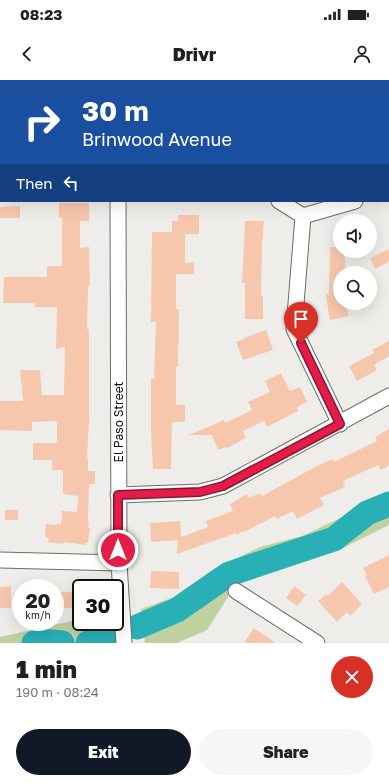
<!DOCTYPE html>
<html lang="en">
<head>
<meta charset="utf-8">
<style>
	body { margin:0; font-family:"Golos Text",sans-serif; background:#f6f6f6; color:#202124; height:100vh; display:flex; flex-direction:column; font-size:15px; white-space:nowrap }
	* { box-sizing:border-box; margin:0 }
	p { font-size:13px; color:#757577 }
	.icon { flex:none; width:22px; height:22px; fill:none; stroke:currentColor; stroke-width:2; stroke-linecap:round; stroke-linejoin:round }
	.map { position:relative; height:563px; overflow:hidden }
	.sheet { display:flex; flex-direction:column; background:#fff; flex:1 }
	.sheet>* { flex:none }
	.hud { position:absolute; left:0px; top:0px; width:389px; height:122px; box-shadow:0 4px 16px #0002; background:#1a4fa0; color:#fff; overflow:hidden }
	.fabs { position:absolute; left:333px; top:134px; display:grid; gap:8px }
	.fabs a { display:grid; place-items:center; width:44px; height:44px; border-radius:50%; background:#fff; box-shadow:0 4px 16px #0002; font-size:20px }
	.speed { position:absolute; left:12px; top:499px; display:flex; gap:8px; font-size:20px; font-weight:700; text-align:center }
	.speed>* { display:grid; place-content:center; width:52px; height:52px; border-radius:50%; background:#fff; box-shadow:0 4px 16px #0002; line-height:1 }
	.speed small { font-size:10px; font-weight:400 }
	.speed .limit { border:2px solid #111; border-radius:6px; background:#fff; color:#111 }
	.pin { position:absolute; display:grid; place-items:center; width:34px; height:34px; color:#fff; margin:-41px -17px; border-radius:50% 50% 50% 0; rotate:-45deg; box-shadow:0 0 4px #0007 }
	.pin .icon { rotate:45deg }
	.me { position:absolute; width:44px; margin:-22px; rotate:0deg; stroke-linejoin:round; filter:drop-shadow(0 0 3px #0008) }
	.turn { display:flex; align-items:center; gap:14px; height:84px; padding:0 16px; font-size:18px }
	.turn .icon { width:52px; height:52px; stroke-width:2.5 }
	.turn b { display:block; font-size:28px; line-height:34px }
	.then { display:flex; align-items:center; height:38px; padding:0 16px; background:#0003; gap:8px; font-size:15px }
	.round { display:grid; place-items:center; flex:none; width:42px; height:42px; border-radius:21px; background:#f6f6f6 }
	.head { display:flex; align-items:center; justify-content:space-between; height:68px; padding:0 16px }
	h1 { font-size:24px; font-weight:800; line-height:30px }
	.button { display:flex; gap:8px; margin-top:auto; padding:8px 16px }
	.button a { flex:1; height:46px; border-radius:24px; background:#111827; color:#fff; font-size:16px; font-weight:800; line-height:46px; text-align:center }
	.button a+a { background:#f6f6f6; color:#202124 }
	.status { display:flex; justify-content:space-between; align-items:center; height:28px; padding:0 20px; background:#fff; direction:ltr }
	.status svg { height:11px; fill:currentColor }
	header { display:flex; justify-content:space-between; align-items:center; height:52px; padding:0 16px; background:#fff; font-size:18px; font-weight:800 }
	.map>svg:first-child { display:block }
	.built { fill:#e6e0d6 }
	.green { fill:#bfd0a1 }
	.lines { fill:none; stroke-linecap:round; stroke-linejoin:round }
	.river { stroke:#28b0b6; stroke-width:25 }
	.building { fill:#f7c7ad }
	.service-casing { stroke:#6f6d6a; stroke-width:9 }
	.minor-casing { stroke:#6f6d6a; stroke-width:17 }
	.service { stroke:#fff; stroke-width:7 }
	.minor { stroke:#fff; stroke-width:15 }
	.route-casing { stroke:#92132f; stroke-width:10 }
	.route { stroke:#e11d48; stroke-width:7 }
	.labels { text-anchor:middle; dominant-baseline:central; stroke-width:3; stroke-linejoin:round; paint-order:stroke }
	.street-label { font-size:12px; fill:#141312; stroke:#fff }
</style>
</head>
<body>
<div class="status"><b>08:23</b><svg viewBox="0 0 49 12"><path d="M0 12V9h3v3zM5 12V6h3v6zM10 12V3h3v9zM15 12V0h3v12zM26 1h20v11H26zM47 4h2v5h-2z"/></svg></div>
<header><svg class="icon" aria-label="back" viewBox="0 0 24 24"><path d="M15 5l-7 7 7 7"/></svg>Drivr<svg class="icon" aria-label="person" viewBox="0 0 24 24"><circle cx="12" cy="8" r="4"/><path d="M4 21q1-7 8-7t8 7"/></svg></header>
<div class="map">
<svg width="389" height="563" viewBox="0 0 389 563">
	<rect width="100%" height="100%" fill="#efede9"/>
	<path class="built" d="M 272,0 L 389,0 L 389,25 L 388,1 L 272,1 Z"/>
	<path class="green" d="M 389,415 L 389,445 L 341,469 L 238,501 L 207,550 L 177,563 L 145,563 L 141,529 L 174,517 L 214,489 L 260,467 L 302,456 Z
		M 81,539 L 81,542 L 112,542 L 114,563 L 0,563 L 0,557 Z"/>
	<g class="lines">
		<path class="river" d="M 137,547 L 177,530 L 229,494 L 334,459 L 367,433 L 389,424
			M 34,563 L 40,561 L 62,563
			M 88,563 L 111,558"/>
	</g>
	<path class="building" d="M 59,123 L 89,123 L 89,141 L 80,141 L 80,168 L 89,167 L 90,206 L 88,206 L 87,249 L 89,249 L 89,340 L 87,378 L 88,378 L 88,391 L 95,391 L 95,404 L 89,404 L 88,441 L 89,441 L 88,448 L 90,448 L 88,463 L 86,463 L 86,465 L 64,462 L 63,464 L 48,462 L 49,458 L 45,457 L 46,444 L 57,445 L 57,444 L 61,444 L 62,431 L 77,432 L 78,416 L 63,414 L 63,390 L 52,390 L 52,380 L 33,380 L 33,363 L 57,363 L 57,341 L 32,342 L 32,351 L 0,350 L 0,321 L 23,321 L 20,290 L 40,290 L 42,315 L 64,315 L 65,267 L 56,269 L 57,227 L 35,227 L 35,223 L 3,223 L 4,197 L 47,197 L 47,186 L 62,186 L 62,138 L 59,138 Z
		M 20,126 L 20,138 L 0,138 L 0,127 Z
		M 178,135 L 199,135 L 199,154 L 185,154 L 185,183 L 194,182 L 194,194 L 176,194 L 176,229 L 179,229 L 178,287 L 176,287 L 176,325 L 185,325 L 185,342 L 172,342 L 171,389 L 153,389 L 151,354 L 151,299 L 154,299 L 156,242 L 151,242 L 152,152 L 172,152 L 172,141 L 178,141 Z
		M 245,141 L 264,141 L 262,163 L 261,216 L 263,216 L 263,239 L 245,239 L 245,203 L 242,203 Z
		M 330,167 L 340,167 L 340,171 L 344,171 L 344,177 L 345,177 L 345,193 L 340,193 L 340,223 L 346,223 L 349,236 L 330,240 L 326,215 L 329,214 Z
		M 389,169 L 389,182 L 375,189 L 370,178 Z
		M 266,250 L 273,270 L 243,280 L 236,262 L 244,259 L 244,258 Z
		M 389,261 L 389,276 L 374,285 L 377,290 L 357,301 L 349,286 L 374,273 L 372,270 Z
		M 281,293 L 290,311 L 300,307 L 307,322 L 297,327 L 298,331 L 267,347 L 264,341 L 243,351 L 246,358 L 227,368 L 226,367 L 218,370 L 212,355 L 189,355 L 224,340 L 225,343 L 252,330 L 248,322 L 270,312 L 265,301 Z
		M 389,349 L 389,385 L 381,390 L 378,385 L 343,401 L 345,407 L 320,418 L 324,425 L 297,439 L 293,431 L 277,439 L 275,436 L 244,452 L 244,451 L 236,455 L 236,453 L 177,474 L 178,460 L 151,462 L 150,443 L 180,441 L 181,457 L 208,447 L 206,441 L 233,431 L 230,424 L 247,414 L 249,418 L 260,413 L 262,416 L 317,386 L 333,379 L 334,382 L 377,361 L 375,357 Z
		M 5,430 L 18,430 L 18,440 L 5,440 Z
		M 389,475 L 389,507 L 374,514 L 365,496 L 367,495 L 363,488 Z
		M 151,491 L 179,492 L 179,509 L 150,508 Z
		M 342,502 L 362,524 L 350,536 L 347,532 L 337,542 L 318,521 L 326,514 L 328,516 Z
		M 11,506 L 11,528 L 0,528 L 0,507 Z
		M 294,506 L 306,515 L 297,526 L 286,518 Z
		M 55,512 L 81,512 L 81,528 L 55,528 Z
		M 254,548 L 276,563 L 244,563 Z"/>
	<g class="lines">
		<g class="service-casing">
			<path id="service" d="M 299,1 L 301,0"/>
		</g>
		<g class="minor-casing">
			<path id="minor" d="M 118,121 L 119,483 L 124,563
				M 279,121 L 303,136
				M 303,136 L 294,249 L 340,344
				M 303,136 L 355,121
				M 118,415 L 200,412 L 223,406 L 389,316
				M 0,480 L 119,483
				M 236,511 L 317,563"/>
		</g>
		<use href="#service" class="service"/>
		<use href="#minor" class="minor"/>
	</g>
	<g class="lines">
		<g class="route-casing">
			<path id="route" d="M 118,470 L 118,415 L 200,412 L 223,406 L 340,344 L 301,263"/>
		</g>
		<use href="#route" class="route"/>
	</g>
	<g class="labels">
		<g class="street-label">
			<text transform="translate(118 342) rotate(-90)">El Paso Street</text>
		</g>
	</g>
</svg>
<div class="fabs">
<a><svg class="icon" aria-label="sound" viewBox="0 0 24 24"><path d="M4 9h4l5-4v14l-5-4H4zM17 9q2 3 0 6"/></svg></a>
<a><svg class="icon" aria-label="search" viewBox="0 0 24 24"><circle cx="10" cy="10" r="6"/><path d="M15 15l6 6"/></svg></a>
</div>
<div class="speed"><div>20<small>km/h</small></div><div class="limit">30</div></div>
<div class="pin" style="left:301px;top:263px;background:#d93025"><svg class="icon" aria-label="arrive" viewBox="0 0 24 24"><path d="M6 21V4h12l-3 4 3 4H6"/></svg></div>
<svg class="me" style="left:118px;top:470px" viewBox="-20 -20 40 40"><circle r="17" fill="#e11d48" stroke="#fff" stroke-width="3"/><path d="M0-11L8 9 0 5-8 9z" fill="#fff"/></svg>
<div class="hud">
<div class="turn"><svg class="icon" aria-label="right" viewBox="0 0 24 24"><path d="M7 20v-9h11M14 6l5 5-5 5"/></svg><div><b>30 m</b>Brinwood Avenue</div></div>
<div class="then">Then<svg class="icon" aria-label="left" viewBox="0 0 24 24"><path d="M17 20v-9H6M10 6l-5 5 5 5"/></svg></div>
</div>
</div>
<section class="sheet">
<div class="head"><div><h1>1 min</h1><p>190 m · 08:24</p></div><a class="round" style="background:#d93025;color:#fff"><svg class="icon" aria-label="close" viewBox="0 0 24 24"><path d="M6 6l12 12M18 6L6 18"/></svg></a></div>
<div class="button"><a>Exit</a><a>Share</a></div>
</section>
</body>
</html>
